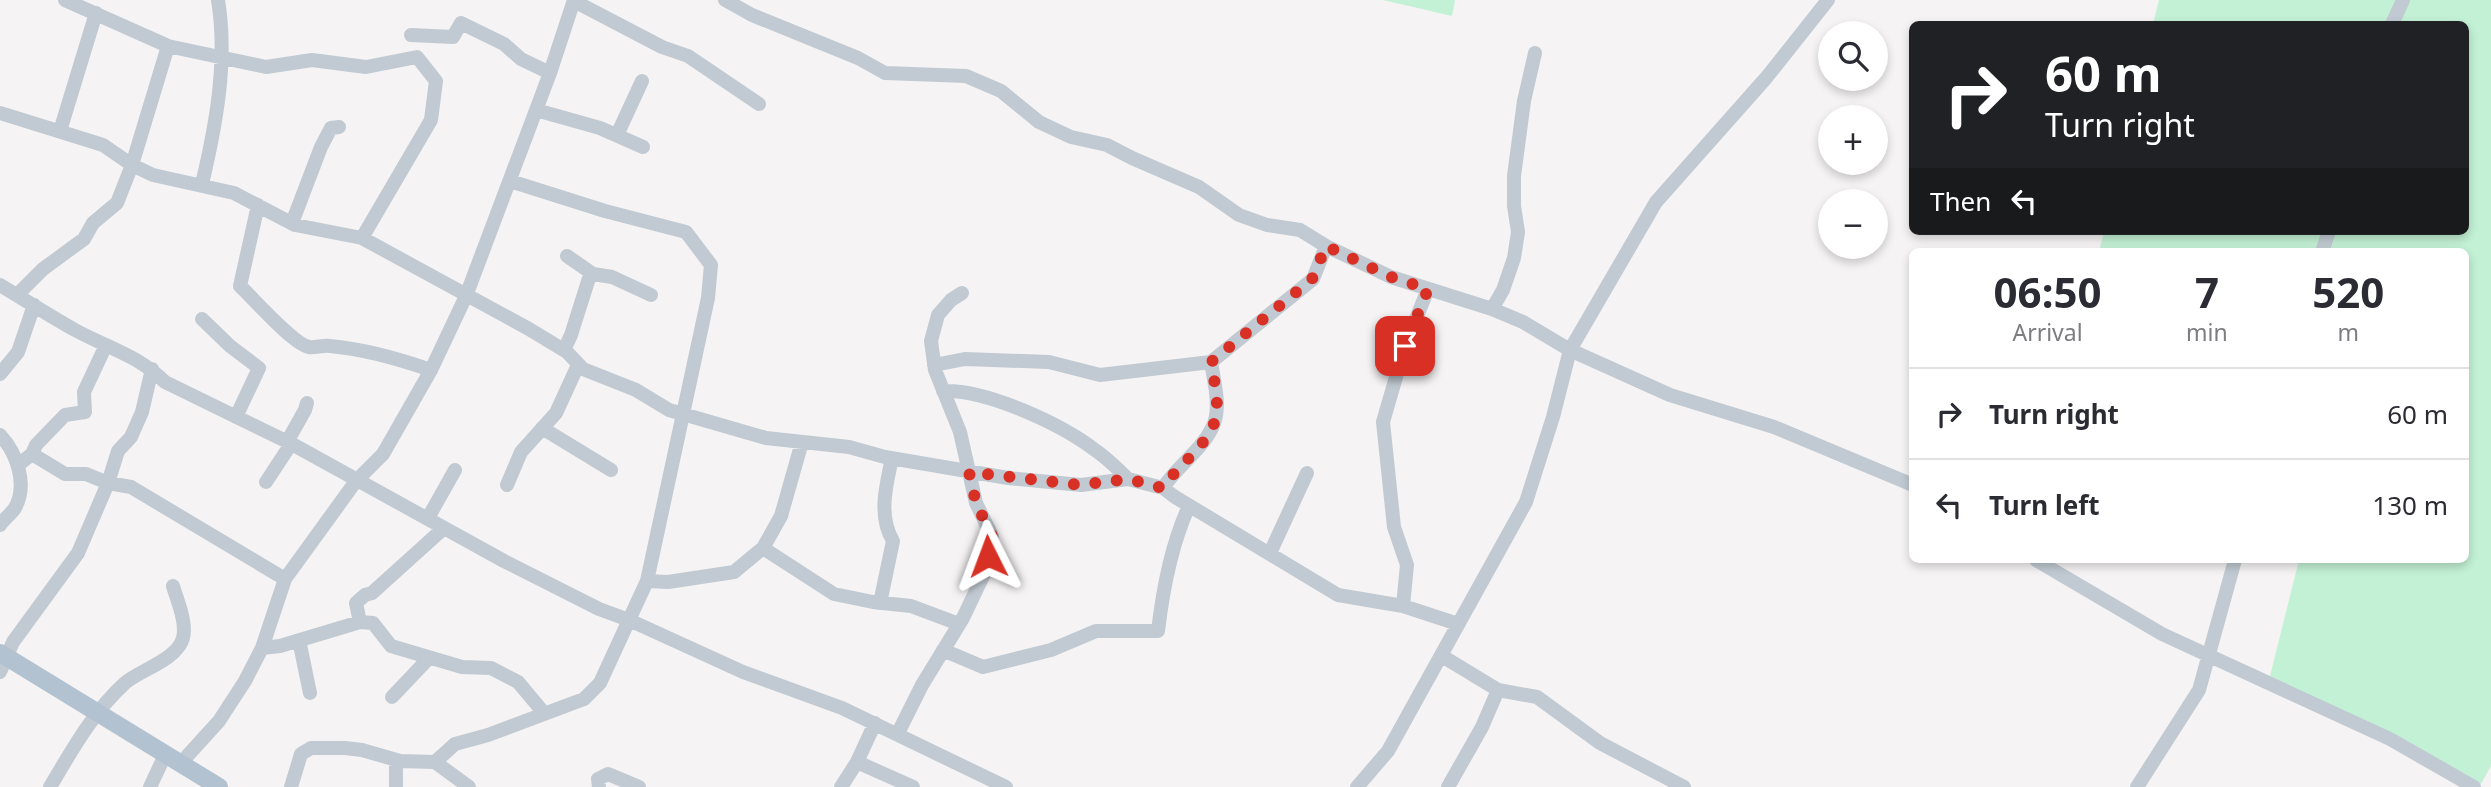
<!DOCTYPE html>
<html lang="en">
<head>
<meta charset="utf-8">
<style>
	body { margin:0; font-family:"Noto Sans",sans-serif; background:#f2f2f3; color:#2b2b33; height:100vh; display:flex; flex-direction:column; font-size:26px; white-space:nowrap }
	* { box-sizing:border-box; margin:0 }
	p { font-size:23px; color:#7c7c81 }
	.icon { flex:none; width:38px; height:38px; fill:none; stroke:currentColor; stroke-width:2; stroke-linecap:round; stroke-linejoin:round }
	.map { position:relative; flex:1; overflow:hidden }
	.side { position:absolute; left:1909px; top:248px; width:560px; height:315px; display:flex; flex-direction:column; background:#fff; border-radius:10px; box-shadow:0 4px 10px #0003 }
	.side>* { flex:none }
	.hud { position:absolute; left:1909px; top:21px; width:560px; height:214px; border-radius:10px; box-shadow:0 4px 10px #0003; background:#202124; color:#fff; overflow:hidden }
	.controls { position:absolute; left:1818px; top:21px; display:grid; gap:14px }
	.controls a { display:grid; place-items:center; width:70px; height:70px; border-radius:50%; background:#fff; box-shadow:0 4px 10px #0003; font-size:35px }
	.pin { position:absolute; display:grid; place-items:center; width:60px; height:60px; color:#fff; margin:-30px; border-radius:14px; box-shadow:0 4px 10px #0006 }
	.me { position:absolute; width:77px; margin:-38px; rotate:357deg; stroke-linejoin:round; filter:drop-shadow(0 0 5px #0008) }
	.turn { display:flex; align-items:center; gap:24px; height:147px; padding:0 21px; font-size:32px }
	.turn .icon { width:91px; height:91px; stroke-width:2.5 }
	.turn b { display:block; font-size:49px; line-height:60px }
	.then { display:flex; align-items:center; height:66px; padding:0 21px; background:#0003; gap:14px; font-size:26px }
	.eta { display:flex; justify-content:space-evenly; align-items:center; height:119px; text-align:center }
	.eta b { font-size:42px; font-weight:700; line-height:49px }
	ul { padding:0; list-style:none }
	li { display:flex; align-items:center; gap:21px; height:91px; padding:0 21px; border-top:2px solid #e1e1e2 }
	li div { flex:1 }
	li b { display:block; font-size:26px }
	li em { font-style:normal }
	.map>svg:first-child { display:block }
	.green { fill:#c3f1d5 }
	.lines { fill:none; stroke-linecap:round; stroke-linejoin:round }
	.minor { stroke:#c1cad2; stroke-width:14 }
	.major { stroke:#b3c2d1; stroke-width:18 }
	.route { stroke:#d93025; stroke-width:12; stroke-dasharray:0 21.6 }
</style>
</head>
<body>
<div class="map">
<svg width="2491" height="787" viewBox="0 0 2491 787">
	<rect width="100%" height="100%" fill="#f5f3f3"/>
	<path class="green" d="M 1383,0 L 1455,0 L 1452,16 Z
		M 2159,0 L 2491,0 L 2491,766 L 2481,784 L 2270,676 L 2299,560 L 2466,560 L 2466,252 L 2099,252 L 2104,231 L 2466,231 L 2466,24 L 2153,24 Z"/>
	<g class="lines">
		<path class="minor" d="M 65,0 L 168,46 L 266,67 L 312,60 L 366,67 L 417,57 L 436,81 L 431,120 L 362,238
			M 725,0 L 752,15 L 858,58 L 885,73 L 966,76 L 1001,91 L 1039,122 L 1071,137 L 1107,145 L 1132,158 L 1199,187 L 1239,215 L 1267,225 L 1300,230 L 1326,246 L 1391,277 L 1492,309 L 1523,322 L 1570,350 L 1670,395 L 1774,427 L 1913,485
			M 574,1 L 662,47 L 688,56 L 759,104
			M 2392,24 L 2403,0
			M 411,35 L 453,37 L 461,23 L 504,44 L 521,59 L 550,73
			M 536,110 L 600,128 L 643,147
			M 0,113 L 103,145 L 132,165 L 153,175 L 234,193 L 295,225 L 362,238 L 529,329 L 567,352 L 583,369 L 636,390 L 669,410 L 766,438 L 849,447 L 885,457 L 1008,478 L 1081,485 L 1128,479 L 1163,488 L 1175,497 L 1338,595 L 1403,606 L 1458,624
			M 60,131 L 96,13
			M 617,135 L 642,81
			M 202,184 C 216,125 228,61 218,0
			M 258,205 L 240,286 C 253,298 293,344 309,347 C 315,348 323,345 330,346 C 365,349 399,359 431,370
			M 292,223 L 321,147 L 331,128 L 339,127
			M 2322,252 L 2329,231
			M 567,256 L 593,274
			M 0,285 C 25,300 50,316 75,330 C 108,348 138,355 165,382 L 292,444 L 504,561 L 599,609 L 629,620 L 743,672 L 842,708 L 1006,787
			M 17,295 L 43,269 L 84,239 L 93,223 L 117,203 L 132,165 L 168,46
			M 1492,309 L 1503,290 L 1514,258 L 1518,232 L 1514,206 L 1514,176 L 1524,101 L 1535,53
			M 202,319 L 230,346 L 259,368 L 236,417
			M 564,350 L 571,335 L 589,278 L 593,274 L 612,277 L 651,295
			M 934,365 L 965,359 L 1049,362 L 1100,375 L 1211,362 L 1313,279 L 1326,246
			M 0,374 L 18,352 L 34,305
			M 943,391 C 986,389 1061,424 1095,450 C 1107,458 1118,469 1128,479
			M 542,428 L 611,470
			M 0,435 C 17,453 28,485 15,508 C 11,514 4,519 0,525
			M 287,442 L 305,410 L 307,403
			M 32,454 L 36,445 L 65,415 L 85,412 L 84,392 L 106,345
			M 18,465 L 32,454 L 65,474 L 86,474 L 108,483 L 131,487 L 285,579
			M 266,482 L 291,444
			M 507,485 L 521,452 L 556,413 L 578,365
			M 1163,488 C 1177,466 1201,451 1212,428 C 1222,409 1214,382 1211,362
			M 428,518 L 455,470
			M 763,548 L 834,594 L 873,602 L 911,606 L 959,624
			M 1270,553 L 1307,473
			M 2036,560 L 2162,634 L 2390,739 L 2474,787
			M 647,581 L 668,582 L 734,572 L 763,548 L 781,516 L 802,442
			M 880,603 L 893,541 C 878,516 886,486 892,458
			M 1403,606 L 1407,565 L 1394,527 L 1383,422 L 1405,346 L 1428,289
			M 360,622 L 356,603 L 365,595 L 372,593 L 444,528
			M 299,640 L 310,693
			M 262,648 L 280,646 L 360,622 L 373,623 L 391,646 L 462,667 L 491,668 L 518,682 L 544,713
			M 943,650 L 983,667 L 1051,650 L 1096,631 L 1158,631 C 1163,588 1171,545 1189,506
			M 1442,656 L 1498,690 L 1537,697 L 1600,743 L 1684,787
			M 0,672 L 13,642 L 78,553 L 108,483 L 118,451 L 131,437 L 142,412 L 152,369
			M 392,697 L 429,658
			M 898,733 L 922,685 L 963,618 L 983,576 L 992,536 L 976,503 L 960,432 L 935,370 L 931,341 L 938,315 L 951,300 L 962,293
			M 396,760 L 396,787
			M 435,762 L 455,744 L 488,735 L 584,699 L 600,683 L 647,581 L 708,298 L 711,265 L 686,232 L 605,211 L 510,181
			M 857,762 L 913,787
			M 180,764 L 219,721 L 245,681 L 262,648 L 285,579 L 356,481 L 383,454 L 431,370 L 466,296 L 550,73 L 574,0
			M 50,787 C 72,750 93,712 125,683 C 140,670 177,660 183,638 C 187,622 177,600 173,586
			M 150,787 L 165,755
			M 291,787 L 301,754 L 311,748 L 345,748 L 362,750 L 400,761 L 435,762 L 469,787
			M 599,787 L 598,779 L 608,774 L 639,787
			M 841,787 L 857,762 L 875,723
			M 1357,787 L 1388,751 L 1526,502 L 1553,417 L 1570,350 L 1656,202 L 1766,78 L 1828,0
			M 1448,787 L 1482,727 L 1498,690
			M 2137,787 L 2199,690 L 2235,560"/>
		<path class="major" d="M 0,653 L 219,787"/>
	</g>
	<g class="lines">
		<path class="route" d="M 988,556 L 992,536 L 976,503 L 969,472 L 1080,485 L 1128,479 L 1163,488 C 1177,466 1201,451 1212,428 C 1222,409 1214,382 1211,362 L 1312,279 L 1326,246 L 1391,277 L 1428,289 L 1405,346"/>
	</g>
</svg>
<div class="controls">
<a><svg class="icon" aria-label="search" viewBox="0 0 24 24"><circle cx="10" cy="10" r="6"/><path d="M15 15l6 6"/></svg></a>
<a>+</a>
<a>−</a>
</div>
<div class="pin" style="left:1405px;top:346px;background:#d93025"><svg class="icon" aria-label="arrive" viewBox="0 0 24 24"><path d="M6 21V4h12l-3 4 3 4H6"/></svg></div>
<svg class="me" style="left:988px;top:556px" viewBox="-20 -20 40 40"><path d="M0-17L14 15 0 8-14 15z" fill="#d93025" stroke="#fff" stroke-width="4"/></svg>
<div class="hud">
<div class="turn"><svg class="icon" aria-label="right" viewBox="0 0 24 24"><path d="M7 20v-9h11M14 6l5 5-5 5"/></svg><div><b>60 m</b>Turn right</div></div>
<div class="then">Then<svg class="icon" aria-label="left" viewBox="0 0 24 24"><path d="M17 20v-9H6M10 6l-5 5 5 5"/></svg></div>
</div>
<section class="side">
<div class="eta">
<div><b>06:50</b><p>Arrival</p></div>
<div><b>7</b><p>min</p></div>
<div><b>520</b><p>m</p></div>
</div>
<ul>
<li><svg class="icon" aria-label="right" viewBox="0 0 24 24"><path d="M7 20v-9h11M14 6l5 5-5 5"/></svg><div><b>Turn right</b></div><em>60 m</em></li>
<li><svg class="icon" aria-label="left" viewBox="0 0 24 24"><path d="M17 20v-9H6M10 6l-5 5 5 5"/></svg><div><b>Turn left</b></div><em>130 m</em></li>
</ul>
</section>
</div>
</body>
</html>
